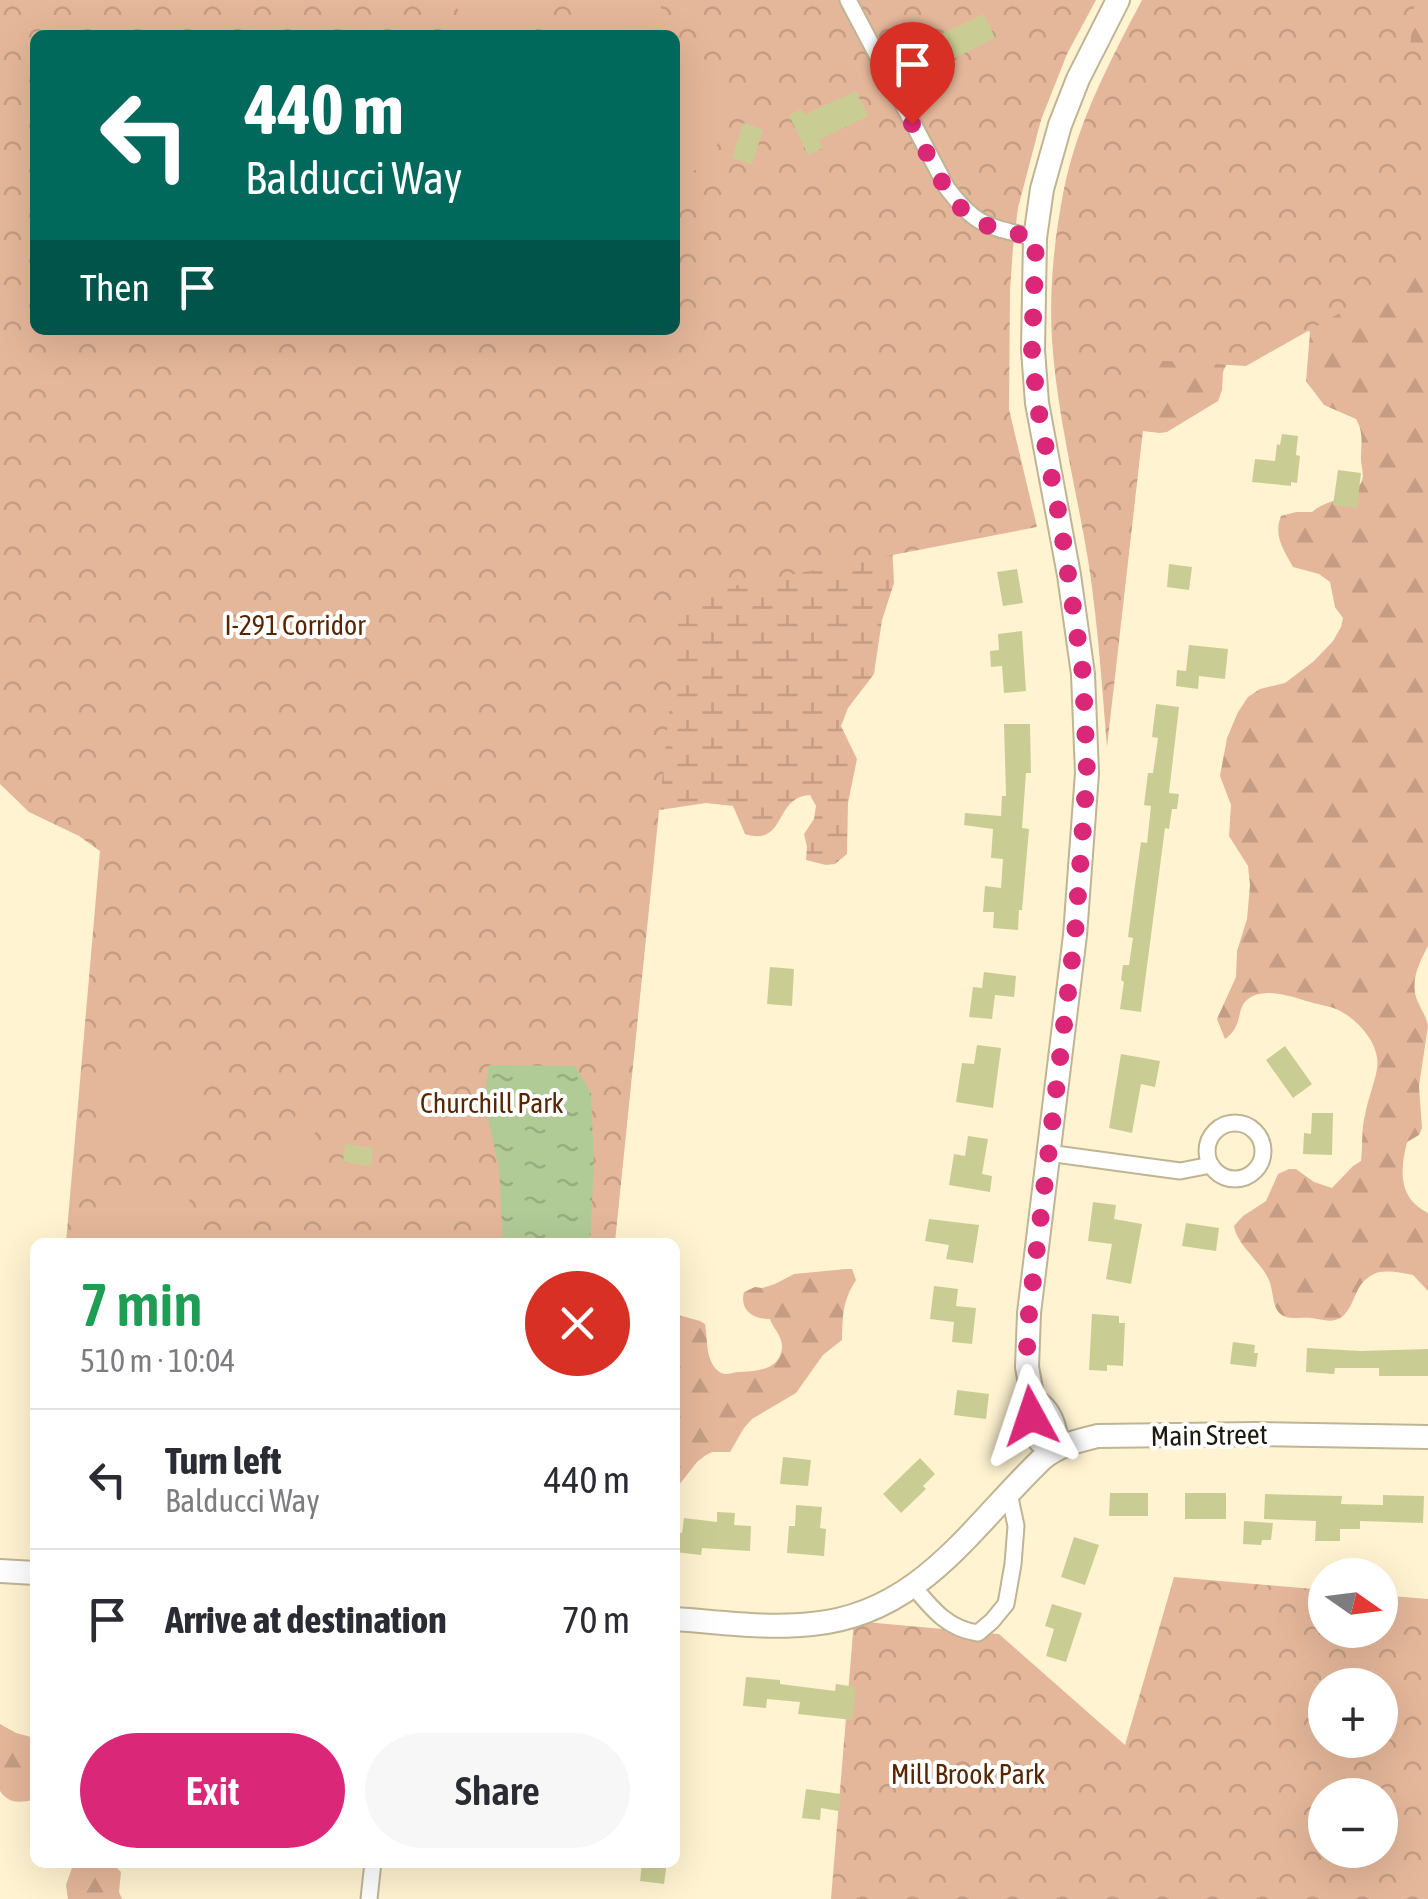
<!DOCTYPE html>
<html lang="en">
<head>
<meta charset="utf-8">
<style>
	body { margin:0; font-family:"Asap Condensed",sans-serif; background:#f7f7f7; color:#2b2b33; height:100vh; display:flex; flex-direction:column; font-size:38px; white-space:nowrap }
	* { box-sizing:border-box; margin:0 }
	p { font-size:32px; color:#7c7c81 }
	.icon { flex:none; width:55px; height:55px; fill:none; stroke:currentColor; stroke-width:2; stroke-linecap:round; stroke-linejoin:round }
	.map { position:relative; flex:1; overflow:hidden }
	.details { position:absolute; left:30px; top:1238px; width:650px; height:630px; display:flex; flex-direction:column; background:#fff; border-radius:15px; box-shadow:0 10px 40px #0002 }
	.details>* { flex:none }
	.hud { position:absolute; left:30px; top:30px; width:650px; height:305px; border-radius:15px; box-shadow:0 10px 40px #0002; background:#00695c; color:#fff; overflow:hidden }
	.needle { width:65px; rotate:104deg }
	.tools { position:absolute; left:1308px; top:1558px; display:grid; gap:20px }
	.tools a { display:grid; place-items:center; width:90px; height:90px; border-radius:50%; background:#fff; box-shadow:0 10px 40px #0002; font-size:50px }
	.pin { position:absolute; display:grid; place-items:center; width:85px; height:85px; color:#fff; margin:-102px -42px; border-radius:50% 50% 50% 0; rotate:-45deg; box-shadow:0 0 10px #0007 }
	.pin .icon { rotate:45deg }
	.me { position:absolute; width:110px; margin:-55px; rotate:355deg; stroke-linejoin:round; filter:drop-shadow(0 0 8px #0008) }
	.turn { display:flex; align-items:center; gap:35px; height:210px; padding:0 50px; font-size:45px }
	.turn .icon { width:130px; height:130px; stroke-width:2.5 }
	.turn b { display:block; font-size:70px; line-height:85px }
	.then { display:flex; align-items:center; height:95px; padding:0 50px; background:#0003; gap:20px; font-size:38px }
	.round { display:grid; place-items:center; flex:none; width:105px; height:105px; border-radius:52px; background:#f7f7f7 }
	.head { display:flex; align-items:center; justify-content:space-between; height:170px; padding:0 50px }
	h1 { font-size:60px; font-weight:600; line-height:75px; color:#1e9e55 }
	.action { display:flex; gap:20px; margin-top:auto; padding:20px 50px }
	.action a { flex:1; height:115px; border-radius:60px; background:#db2777; color:#fff; font-size:40px; font-weight:600; line-height:115px; text-align:center }
	.action a+a { background:#f7f7f7; color:#2b2b33 }
	ul { padding:0; list-style:none }
	li { display:flex; align-items:center; gap:30px; height:140px; padding:0 50px; border-top:2px solid #e1e1e2 }
	li div { flex:1 }
	li b { display:block; font-size:38px }
	li em { font-style:normal }
	.map>svg:first-child { display:block }
	.forest { fill:url(#forest-firs) }
	.wetland { fill:url(#wetland-marsh) }
	.park { fill:url(#park-crowns); fill-rule:evenodd }
	.pitch { fill:#e5b79a }
	.water { fill:url(#water-ripples) }
	.building { fill:#cacd93 }
	.lines { fill:none; stroke-linecap:round; stroke-linejoin:round }
	.street-casing { stroke:#bfb494; stroke-width:19 }
	.secondary-casing { stroke:#bfb494; stroke-width:26 }
	.street { stroke:#fff; stroke-width:15 }
	.secondary { stroke:#fff; stroke-width:22 }
	.route { stroke:#db2777; stroke-width:18; stroke-dasharray:0 32.4 }
	.labels { text-anchor:middle; dominant-baseline:central; stroke-width:8; stroke-linejoin:round; paint-order:stroke }
	.park-label { font-size:28px; fill:#572600; stroke:#fff }
	.street-label { font-size:28px; fill:#1d190d; stroke:#fff }
</style>
</head>
<body>
<div class="map">
<svg width="1428" height="1899" viewBox="0 0 1428 1899">
	<defs>
		<pattern id="forest-firs" width="22" height="20" patternUnits="userSpaceOnUse" patternTransform="scale(2.5)"><rect width="22" height="20" fill="#e5b79a"/><path d="M5 1l3.5 6h-7zM16 11l3.5 6h-7z" fill="#c49d84"/></pattern>
		<pattern id="wetland-marsh" width="20" height="14" patternUnits="userSpaceOnUse" patternTransform="scale(2.5)"><rect width="20" height="14" fill="#e5b79a"/><path d="M1 5h8M5 5V1M11 12h8M15 12V8" fill="none" stroke="#c49d84"/></pattern>
		<pattern id="park-crowns" width="20" height="18" patternUnits="userSpaceOnUse" patternTransform="scale(2.5)"><rect width="20" height="18" fill="#e5b79a"/><path d="M2 6a3 3 0 1 1 6 0M12 15a3 3 0 1 1 6 0" fill="none" stroke="#c49d84"/></pattern>
		<pattern id="water-ripples" width="26" height="14" patternUnits="userSpaceOnUse" patternTransform="scale(2.5)"><rect width="26" height="14" fill="#b1cb97"/><path d="M2 4q2-2 4 0t4 0M15 11q2-2 4 0t4 0" fill="none" stroke="#98ae81"/></pattern>
	</defs>
	<rect width="100%" height="100%" fill="#fff3d1"/>
	<path class="forest" d="M 1171,0 L 1428,0 L 1428,946 C 1419,963 1409,983 1418,1002 C 1422,1011 1426,1016 1428,1026 L 1419,1086 L 1422,1128 L 1419,1135 L 1407,1142 C 1400,1171 1398,1198 1428,1213 L 1428,1291 L 1413,1275 C 1402,1273 1384,1269 1374,1274 C 1353,1284 1357,1304 1342,1317 C 1332,1324 1321,1319 1311,1318 C 1299,1317 1282,1322 1276,1308 C 1272,1299 1273,1288 1268,1278 C 1259,1260 1237,1245 1234,1226 L 1243,1216 L 1266,1201 L 1278,1174 L 1289,1169 L 1296,1169 L 1314,1182 L 1332,1188 L 1353,1166 L 1361,1161 C 1363,1146 1361,1130 1365,1115 C 1368,1099 1374,1085 1377,1069 C 1381,1044 1358,1019 1336,1009 C 1329,1006 1320,1005 1313,1003 C 1295,998 1271,988 1253,996 C 1233,1005 1246,1025 1225,1039 L 1217,1019 L 1236,977 L 1237,951 L 1247,919 L 1250,885 L 1248,866 L 1229,836 L 1231,805 L 1220,776 L 1227,738 L 1238,712 L 1248,697 L 1260,689 L 1285,683 L 1314,661 L 1333,641 L 1341,627 L 1343,618 L 1335,607 L 1330,582 L 1319,574 L 1293,567 C 1284,550 1273,536 1281,516 L 1296,512 L 1312,512 C 1325,500 1352,499 1361,483 C 1365,476 1361,466 1361,459 C 1361,443 1364,433 1356,419 L 1324,405 L 1306,381 L 1310,333 L 1307,327 L 1237,340 L 1223,372 L 1222,390 L 1218,401 L 1167,432 L 1160,433 L 1142,431 Z
		M 846,1269 L 852,1269 L 856,1280 C 842,1302 843,1315 842,1340 L 823,1355 L 796,1393 L 752,1419 L 744,1428 L 730,1452 L 712,1452 L 706,1455 L 697,1462 L 675,1490 L 675,1314 L 700,1321 L 705,1324 C 708,1339 705,1358 717,1370 C 725,1377 729,1373 738,1372 C 755,1371 780,1371 782,1348 C 783,1337 773,1328 770,1319 C 754,1320 739,1310 744,1292 L 755,1287 L 762,1288 L 775,1284 L 794,1274 Z
		M 0,1724 L 16,1733 L 35,1738 L 35,1800 C 19,1802 10,1805 0,1791 Z
		M 74,1862 L 112,1863 L 121,1872 L 119,1892 L 122,1899 L 68,1899 L 66,1885 Z"/>
	<path class="wetland" d="M 675,330 L 892,541 L 894,583 L 882,620 L 874,674 L 848,708 L 841,726 L 857,759 L 848,803 L 847,854 L 835,864 L 826,865 L 806,860 L 807,847 L 804,834 L 814,819 L 816,806 L 810,795 C 773,797 787,847 745,834 L 733,806 L 706,803 L 653,811 Z"/>
	<path class="park" d="M 0,0 L 1096,0 L 1067,54 L 1041,120 L 1018,208 L 1013,248 L 1010,290 L 1009,409 L 1037,527 L 681,596 L 615,1242 L 66,1242 L 100,851 L 79,836 L 29,812 L 0,784 ZM 35,35 L 675,35 L 675,330 L 35,330 Z
		M 1142,0 L 1415,0 L 1410,47 L 1428,49 L 1428,263 L 1246,366 L 1151,360 L 1107,747 C 1102,686 1098,626 1089,566 C 1077,491 1057,416 1052,340 C 1049,290 1054,239 1064,189 C 1078,121 1110,61 1142,0 Z
		M 1174,1577 L 1325,1590 L 1325,1630 L 1380,1630 L 1380,1595 L 1428,1599 L 1428,1899 L 831,1899 L 854,1621 L 999,1634 L 1125,1745 ZM 1325,1685 L 1380,1685 L 1380,1740 L 1325,1740 ZM 1325,1795 L 1380,1795 L 1380,1850 L 1325,1850 Z"/>
	<path class="pitch" d="M 453,0 L 564,0 L 540,27 L 527,35 L 471,35 Z
		M 588,0 L 657,0 L 691,66 L 705,59 L 729,107 L 712,161 L 675,181 L 675,35 L 555,35 L 571,15 Z
		M 108,1048 L 207,1057 L 198,1151 L 99,1143 Z
		M 296,1115 L 317,1130 L 287,1175 L 265,1161 Z
		M 98,1185 L 190,1194 L 185,1242 L 93,1234 Z"/>
	<path class="water" d="M 489,1065 L 575,1066 L 591,1093 L 594,1165 L 590,1242 L 503,1242 L 499,1168 L 484,1101 Z"/>
	<path class="building" d="M 984,14 L 995,38 L 953,59 L 941,34 Z
		M 856,91 L 868,116 L 819,140 L 823,148 L 808,155 L 789,115 L 801,109 L 804,115 Z
		M 743,123 L 763,130 L 752,164 L 732,158 Z
		M 1282,434 L 1298,436 L 1296,455 L 1300,456 L 1297,483 L 1291,482 L 1291,486 L 1252,482 L 1255,459 L 1275,461 L 1277,444 L 1280,445 Z
		M 1338,470 L 1361,473 L 1357,508 L 1333,505 Z
		M 1169,564 L 1192,567 L 1189,590 L 1167,587 Z
		M 1017,569 L 1023,603 L 1003,606 L 997,572 Z
		M 1022,631 L 1026,691 L 1004,693 L 1002,666 L 991,667 L 990,651 L 999,650 L 998,634 Z
		M 1189,645 L 1228,649 L 1225,679 L 1199,676 L 1198,689 L 1176,686 L 1177,670 L 1186,671 Z
		M 1156,704 L 1179,707 L 1169,793 L 1179,794 L 1177,809 L 1172,809 L 1169,829 L 1165,828 L 1141,1012 L 1120,1009 L 1124,982 L 1121,980 L 1123,965 L 1129,965 L 1133,938 L 1128,937 L 1135,885 L 1141,842 L 1147,843 L 1151,806 L 1144,805 L 1148,773 L 1153,773 L 1158,738 L 1152,737 Z
		M 1004,724 L 1030,724 L 1031,773 L 1026,773 L 1022,828 L 1029,829 L 1022,910 L 1019,910 L 1018,930 L 993,928 L 994,912 L 983,912 L 985,886 L 1001,888 L 1003,859 L 991,858 L 993,829 L 964,825 L 965,813 L 1001,816 L 1002,796 L 1006,796 Z
		M 770,967 L 794,969 L 792,1006 L 767,1004 Z
		M 984,972 L 1016,976 L 1014,997 L 995,995 L 992,1019 L 969,1017 L 973,987 L 982,988 Z
		M 977,1045 L 1001,1048 L 993,1108 L 956,1102 L 962,1063 L 974,1064 Z
		M 1285,1046 L 1312,1084 L 1293,1098 L 1266,1060 Z
		M 1121,1054 L 1160,1061 L 1155,1087 L 1141,1084 L 1132,1133 L 1109,1128 Z
		M 1312,1113 L 1333,1113 L 1332,1155 L 1303,1154 L 1304,1133 L 1311,1134 Z
		M 968,1136 L 988,1139 L 982,1174 L 992,1176 L 990,1192 L 949,1185 L 954,1154 L 965,1156 Z
		M 345,1144 L 373,1148 L 371,1166 L 343,1162 Z
		M 1093,1202 L 1116,1205 L 1114,1219 L 1142,1224 L 1131,1284 L 1106,1279 L 1112,1244 L 1088,1241 Z
		M 929,1219 L 979,1225 L 973,1263 L 946,1259 L 949,1245 L 925,1241 Z
		M 1186,1223 L 1219,1228 L 1216,1251 L 1182,1246 Z
		M 934,1286 L 958,1289 L 956,1306 L 976,1308 L 972,1344 L 952,1342 L 954,1322 L 930,1319 Z
		M 1092,1314 L 1119,1316 L 1119,1323 L 1125,1323 L 1123,1366 L 1107,1365 L 1107,1371 L 1089,1370 Z
		M 1233,1342 L 1255,1345 L 1254,1353 L 1258,1353 L 1256,1367 L 1230,1364 Z
		M 1307,1348 L 1361,1351 L 1428,1349 L 1428,1376 L 1379,1376 L 1379,1368 L 1335,1368 L 1334,1374 L 1306,1372 Z
		M 957,1390 L 989,1394 L 986,1419 L 954,1415 Z
		M 783,1457 L 811,1460 L 808,1486 L 780,1484 Z
		M 920,1458 L 935,1474 L 923,1486 L 926,1489 L 901,1513 L 883,1494 Z
		M 1110,1493 L 1148,1493 L 1148,1516 L 1109,1516 Z
		M 1185,1493 L 1226,1493 L 1226,1519 L 1185,1519 Z
		M 1265,1494 L 1342,1496 L 1341,1504 L 1383,1505 L 1383,1495 L 1424,1496 L 1423,1523 L 1360,1521 L 1360,1529 L 1340,1529 L 1340,1541 L 1315,1541 L 1316,1521 L 1264,1519 Z
		M 796,1505 L 822,1507 L 820,1528 L 826,1529 L 824,1556 L 787,1553 L 789,1526 L 795,1526 Z
		M 717,1512 L 735,1513 L 734,1525 L 751,1526 L 750,1551 L 702,1548 L 701,1555 L 675,1552 L 675,1532 L 682,1533 L 684,1518 L 717,1522 Z
		M 1244,1521 L 1273,1523 L 1271,1540 L 1262,1540 L 1261,1545 L 1243,1544 Z
		M 1074,1537 L 1099,1545 L 1085,1585 L 1061,1577 Z
		M 1052,1604 L 1082,1613 L 1066,1662 L 1046,1656 L 1054,1629 L 1045,1626 Z
		M 746,1677 L 780,1680 L 780,1684 L 835,1691 L 836,1684 L 856,1687 L 852,1720 L 798,1714 L 800,1702 L 767,1699 L 766,1708 L 743,1706 Z
		M 806,1789 L 841,1794 L 839,1811 L 821,1808 L 820,1820 L 802,1818 Z
		M 642,1862 L 667,1862 L 664,1884 L 640,1881 Z"/>
	<g class="lines">
		<g class="street-casing">
			<path id="street" d="M 848,0 L 947,188 C 977,228 989,226 1035,238
				M1207 1151a28 28 0 1 1 56 0a28 28 0 1 1-56 0Z
				M 1048,1153 L 1180,1171 L 1211,1165
				M 914,1587 C 932,1609 948,1629 978,1633 L 992,1621 L 1006,1604 L 1013,1564 L 1016,1526 L 1009,1493
				M 369,1899 L 373,1862"/>
		</g>
		<g class="secondary-casing">
			<path id="secondary" d="M 1033,1400 C 1050,1408 1060,1432 1053,1450 L 1040,1441 L 1031,1416 L 1033,1400 L 1027,1367 L 1029,1313 L 1075,935 L 1087,773 L 1083,674 L 1069,575 L 1037,403 L 1033,350 L 1035,238 L 1042,189 L 1060,125 L 1078,79 L 1118,0
				M 0,1571 L 35,1573
				M 675,1619 C 720,1622 767,1629 812,1624 C 920,1614 971,1527 1042,1459 C 1059,1445 1077,1441 1098,1436 L 1256,1434 L 1428,1437"/>
		</g>
		<use href="#street" class="street"/>
		<use href="#secondary" class="secondary"/>
	</g>
	<g class="lines">
		<path class="route" d="M 912,124 C 928,153 946,201 974,219 C 991,230 1016,233 1036,238 L 1032,350 L 1037,403 L 1060,520 L 1083,674 L 1087,773 L 1075,935 L 1029,1313 L 1026,1367 L 1032,1400 L 1031,1416"/>
	</g>
	<g class="labels">
		<g class="park-label">
			<text x="295" y="625">I-291 Corridor</text>
			<text x="492" y="1103">Churchill Park</text>
			<text x="968" y="1774">Mill Brook Park</text>
		</g>
		<g class="street-label">
			<text transform="translate(1209 1435) rotate(-1)">Main Street</text>
		</g>
	</g>
</svg>
<div class="tools">
<a><svg class="needle" viewBox="-14 -14 28 28"><path d="M0-13l5 13h-10z" fill="#e53935"/><path d="M0 13l5-13h-10z" fill="#7c7c81"/></svg></a>
<a>+</a>
<a>−</a>
</div>
<div class="pin" style="left:912px;top:124px;background:#d93025"><svg class="icon" aria-label="arrive" viewBox="0 0 24 24"><path d="M6 21V4h12l-3 4 3 4H6"/></svg></div>
<svg class="me" style="left:1031px;top:1416px" viewBox="-20 -20 40 40"><path d="M0-17L14 15 0 8-14 15z" fill="#db2777" stroke="#fff" stroke-width="4"/></svg>
<div class="hud">
<div class="turn"><svg class="icon" aria-label="left" viewBox="0 0 24 24"><path d="M17 20v-9H6M10 6l-5 5 5 5"/></svg><div><b>440 m</b>Balducci Way</div></div>
<div class="then">Then<svg class="icon" aria-label="arrive" viewBox="0 0 24 24"><path d="M6 21V4h12l-3 4 3 4H6"/></svg></div>
</div>
<section class="details">
<div class="head"><div><h1>7 min</h1><p>510 m · 10:04</p></div><a class="round" style="background:#d93025;color:#fff"><svg class="icon" aria-label="close" viewBox="0 0 24 24"><path d="M6 6l12 12M18 6L6 18"/></svg></a></div>
<ul>
<li><svg class="icon" aria-label="left" viewBox="0 0 24 24"><path d="M17 20v-9H6M10 6l-5 5 5 5"/></svg><div><b>Turn left</b><p>Balducci Way</p></div><em>440 m</em></li>
<li><svg class="icon" aria-label="arrive" viewBox="0 0 24 24"><path d="M6 21V4h12l-3 4 3 4H6"/></svg><div><b>Arrive at destination</b></div><em>70 m</em></li>
</ul>
<div class="action"><a>Exit</a><a>Share</a></div>
</section>
</div>
</body>
</html>
